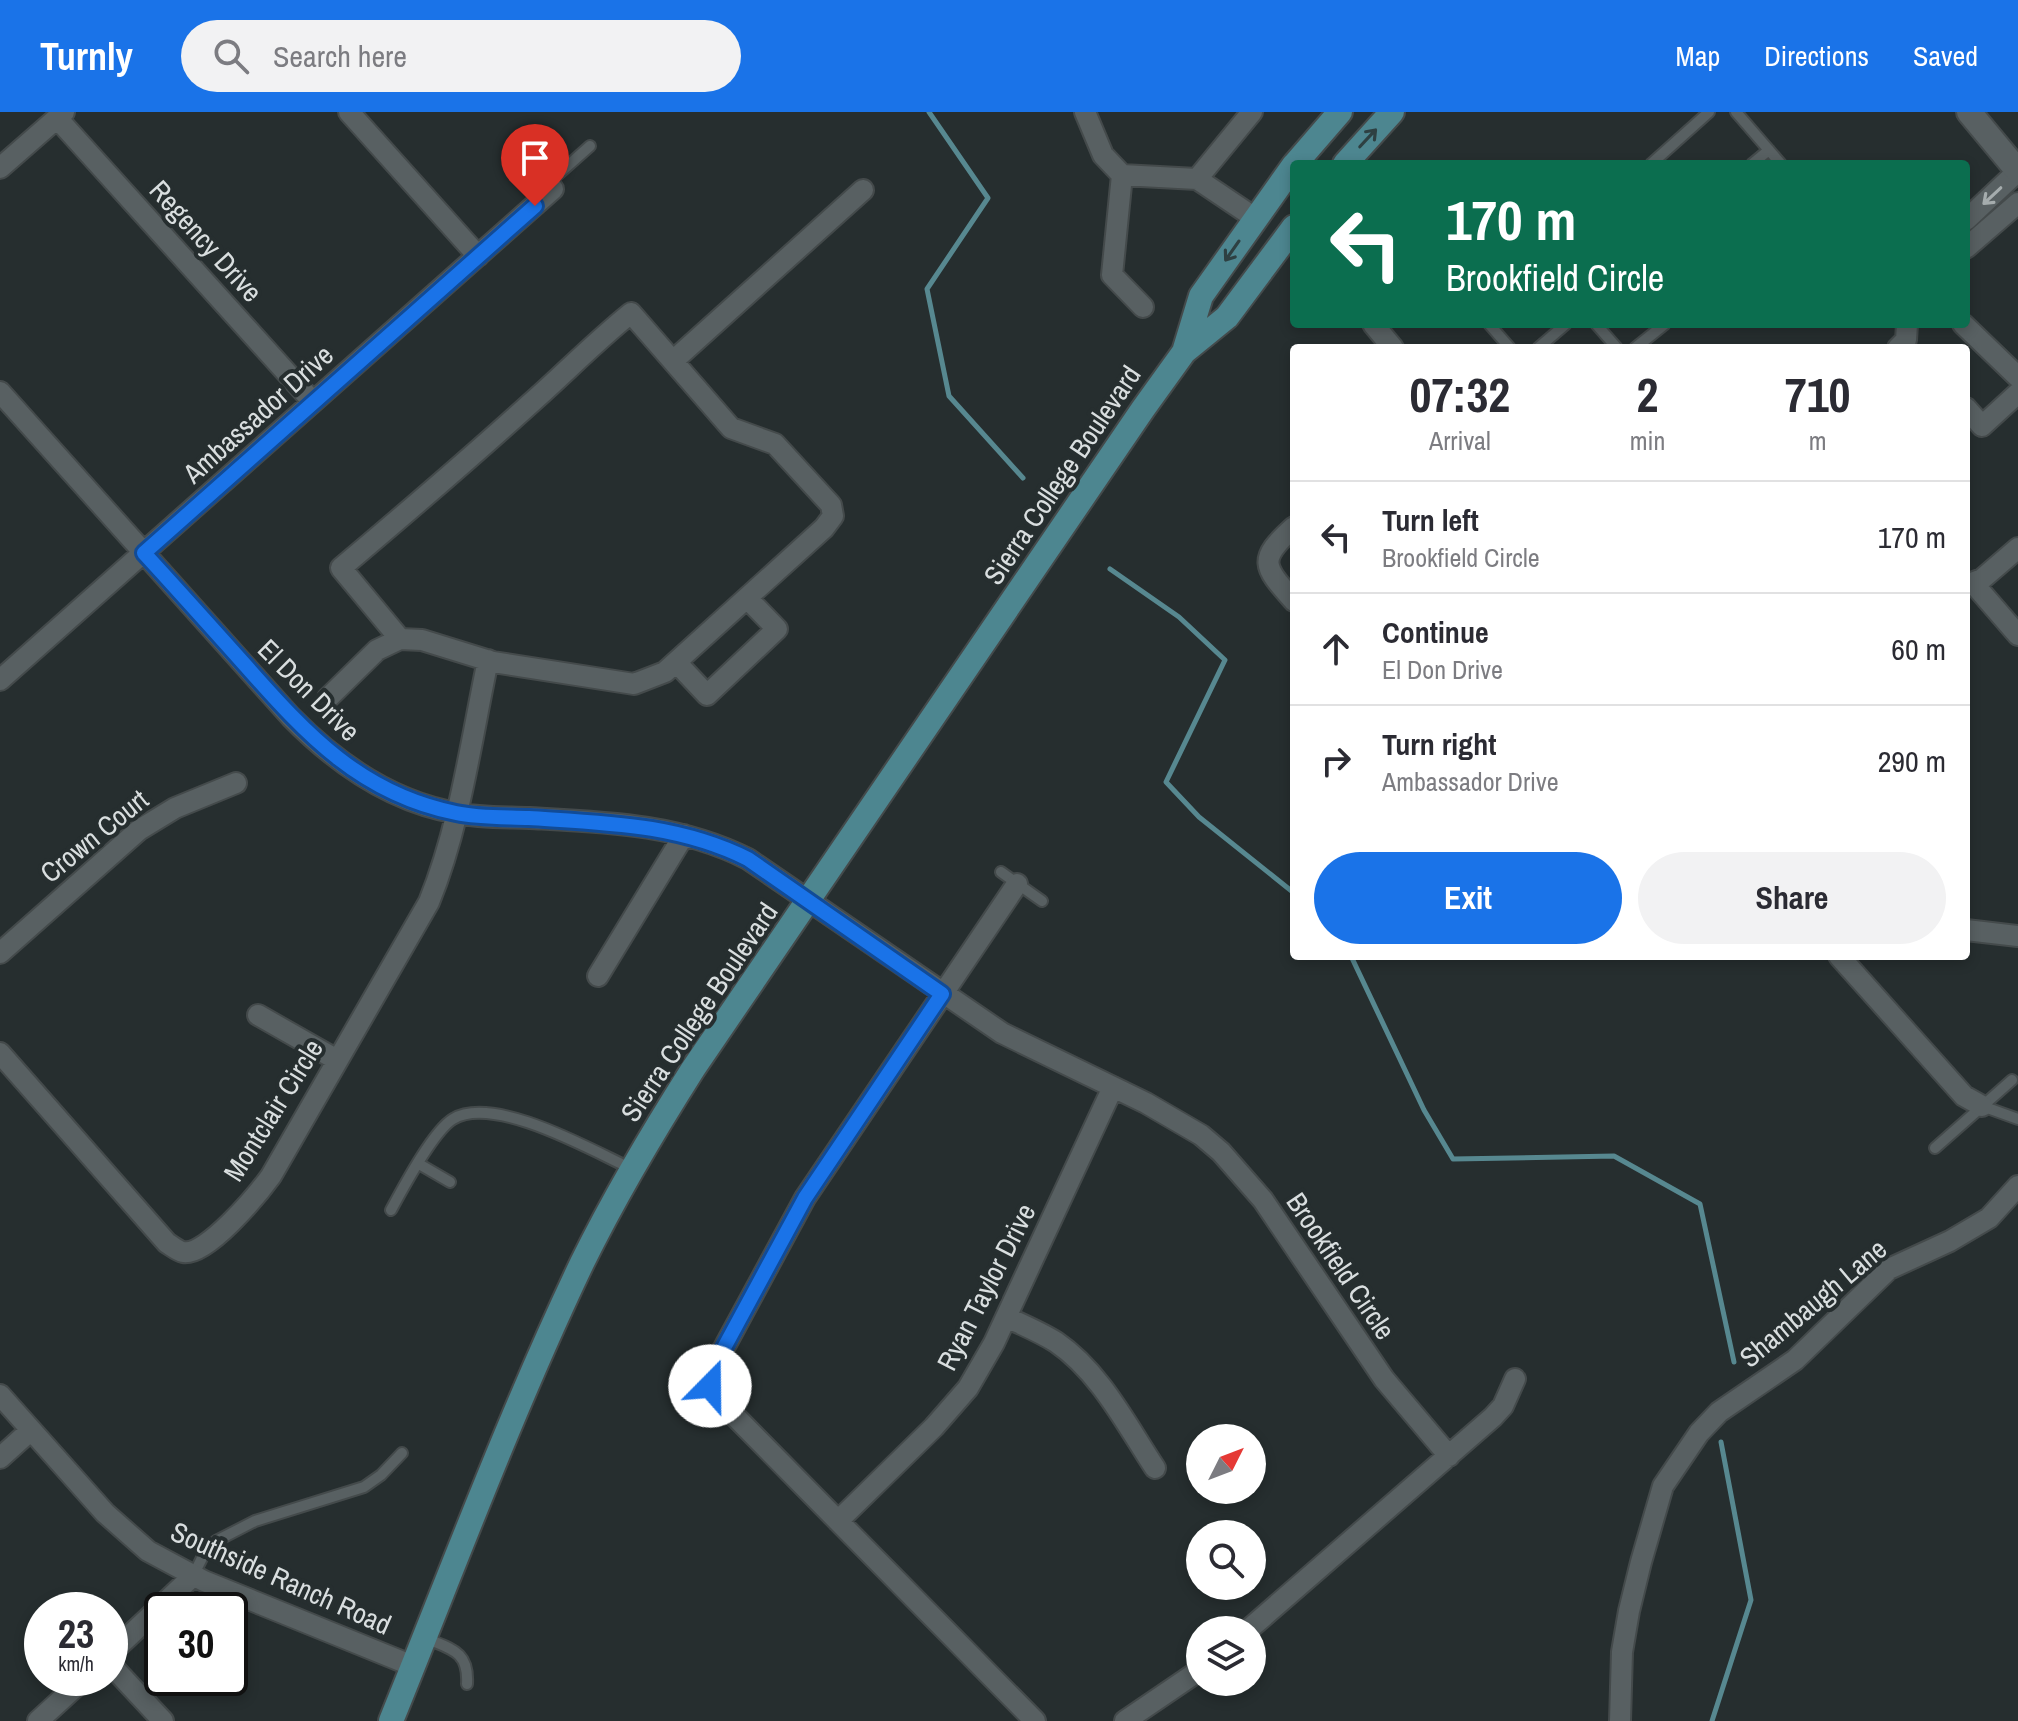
<!DOCTYPE html>
<html lang="en">
<head>
<meta charset="utf-8">
<style>
	body { margin:0; font-family:"Archivo Narrow",sans-serif; background:#f2f2f3; color:#2b2b33; height:100vh; display:flex; flex-direction:column; font-size:30px; white-space:nowrap }
	* { box-sizing:border-box; margin:0 }
	p { font-size:26px; color:#7c7c81 }
	.icon { flex:none; width:44px; height:44px; fill:none; stroke:currentColor; stroke-width:2; stroke-linecap:round; stroke-linejoin:round }
	.map { position:relative; flex:1; overflow:hidden }
	.panel { position:absolute; left:1290px; top:232px; width:680px; height:616px; display:flex; flex-direction:column; background:#fff; border-radius:8px; box-shadow:0 4px 12px #0003 }
	.panel>* { flex:none }
	.guide { position:absolute; left:1290px; top:48px; width:680px; height:168px; border-radius:8px; box-shadow:0 4px 12px #0003; background:#0b6e4f; color:#fff; overflow:hidden }
	.needle { width:52px; rotate:48deg }
	.fabs { position:absolute; left:1186px; top:1312px; display:grid; gap:16px }
	.fabs a { display:grid; place-items:center; width:80px; height:80px; border-radius:50%; background:#fff; box-shadow:0 4px 12px #0003; font-size:40px }
	.speed { position:absolute; left:24px; top:1480px; display:flex; gap:16px; font-size:40px; font-weight:700; text-align:center }
	.speed>* { display:grid; place-content:center; width:104px; height:104px; border-radius:50%; background:#fff; box-shadow:0 4px 12px #0003; line-height:1 }
	.speed small { font-size:20px; font-weight:400 }
	.speed .limit { border:4px solid #111; border-radius:12px; background:#fff; color:#111 }
	.pin { position:absolute; display:grid; place-items:center; width:68px; height:68px; color:#fff; margin:-82px -34px; border-radius:50% 50% 50% 0; rotate:-45deg; box-shadow:0 0 8px #0007 }
	.pin .icon { rotate:45deg }
	.me { position:absolute; width:88px; margin:-44px; rotate:22deg; stroke-linejoin:round; filter:drop-shadow(0 0 6px #0008) }
	.turn { display:flex; align-items:center; gap:28px; height:168px; padding:0 24px; font-size:36px }
	.turn .icon { width:104px; height:104px; stroke-width:2.5 }
	.turn b { display:block; font-size:56px; line-height:68px }
	.eta { display:flex; justify-content:space-evenly; align-items:center; height:136px; text-align:center }
	.eta b { font-size:48px; font-weight:700; line-height:56px }
	.cta { display:flex; gap:16px; margin-top:auto; padding:16px 24px }
	.cta a { flex:1; height:92px; border-radius:48px; background:#1a73e8; color:#fff; font-size:32px; font-weight:700; line-height:92px; text-align:center }
	.cta a+a { background:#f2f2f3; color:#2b2b33 }
	ul { padding:0; list-style:none }
	li { display:flex; align-items:center; gap:24px; height:112px; padding:0 24px; border-top:2px solid #e1e1e2 }
	li div { flex:1 }
	li b { display:block; font-size:30px }
	li em { font-style:normal }
	header { display:flex; align-items:center; gap:48px; box-sizing:border-box; height:112px; padding:0 40px; background:#1a73e8; color:#fff }
	header strong { font-size:38px }
	nav { display:flex; gap:44px; margin-inline-start:auto; font-size:28px }
	.search { width:560px; height:72px; background:#f2f2f3; display:flex; align-items:center; gap:20px; box-sizing:border-box; padding:0 28px; border-radius:44px; color:#7c7c81; font-size:30px }
	.map>svg:first-child { display:block }
	.lines { fill:none; stroke-linecap:round; stroke-linejoin:round }
	.stream { stroke:#578890; stroke-width:5 }
	.service-casing { stroke:#444a4b; stroke-width:14 }
	.minor-casing { stroke:#444a4b; stroke-width:24 }
	.tertiary-casing { stroke:#444a4b; stroke-width:28 }
	.primary-casing { stroke:#444a4b; stroke-width:28 }
	.service { stroke:#586062; stroke-width:10 }
	.minor { stroke:#586062; stroke-width:20 }
	.tertiary { stroke:#586062; stroke-width:24 }
	.primary { stroke:#4d8690; stroke-width:24 }
	.oneway { stroke:#2e4042 }
	.oneway2 { stroke:#a5acad }
	.route-casing { stroke:#114b97; stroke-width:20 }
	.route { stroke:#1a73e8; stroke-width:14 }
	.labels { text-anchor:middle; dominant-baseline:central; stroke-width:8; stroke-linejoin:round; paint-order:stroke }
	.street-label { font-size:28px; fill:#d9dedf; stroke:#262e2f }
</style>
</head>
<body>
<header>
<strong>Turnly</strong>
<div class="search"><svg class="icon" aria-label="search" viewBox="0 0 24 24"><circle cx="10" cy="10" r="6"/><path d="M15 15l6 6"/></svg>Search here</div>
<nav><a>Map</a><a>Directions</a><a>Saved</a></nav>
</header>
<div class="map">
<svg width="2018" height="1609" viewBox="0 0 2018 1609">
	<rect width="100%" height="100%" fill="#262e2f"/>
	<g class="lines">
		<path class="stream" d="M 929,0 L 988,86 L 927,177 L 949,284 L 1023,366
			M 1110,457 L 1179,505 L 1225,548 L 1166,670 L 1199,705 L 1294,781
			M 1351,844 L 1424,998 L 1453,1047 L 1614,1044 L 1700,1092 L 1734,1250
			M 1712,1609 L 1751,1488 L 1721,1330"/>
		<g class="service-casing">
			<path id="service" d="M 1736,0 L 1781,52
				M 1651,52 L 1709,0
				M 1752,52 L 1769,38
				M 553,77 L 554,66 L 590,34
				M 1489,212 L 1510,236
				M 1596,212 L 1617,236
				M 1538,236 L 1566,212
				M 1635,236 L 1665,212
				M 1001,760 L 1042,789
				M 1982,994 L 2018,1007
				M 1935,1036 L 2012,968
				M 419,1052 L 450,1070
				M 391,1098 C 403,1076 433,1019 453,1007 C 494,982 593,1039 632,1057
				M 193,1464 L 204,1442 L 216,1429 L 255,1409 L 364,1375 L 381,1363 L 402,1341
				M 425,1526 C 451,1537 469,1539 467,1572"/>
		</g>
		<g class="minor-casing">
			<path id="minor" d="M 349,0 L 478,144
				M 1085,0 L 1103,43 L 1122,63 L 1197,67 L 1255,106
				M 57,6 L 313,290
				M 0,56 L 64,0
				M 1122,63 L 1112,163 L 1143,195
				M 1197,67 L 1252,0
				M 1966,108 L 2018,59
				M 1966,136 L 2018,91
				M 1373,212 L 1393,236
				M 1963,212 L 2018,265
				M 1898,236 L 1906,228 L 1907,212
				M 673,249 L 863,78
				M 0,280 L 291,605 C 337,652 391,690 457,701 C 480,706 506,705 530,706 C 606,710 679,712 748,747 L 1002,921 L 1146,991 L 1201,1023 L 1221,1040 L 1263,1088 L 1384,1267 L 1449,1344
				M 1966,296 L 1982,314 L 2018,281
				M 1294,415 C 1257,448 1263,454 1294,489
				M 1973,471 L 2018,523
				M 1966,473 L 1982,467 L 2018,436
				M 676,550 L 707,583 L 777,517 L 747,486
				M 0,568 L 553,77
				M 328,586 L 377,538 L 400,527 L 422,528 L 493,550 L 634,572 L 665,560 L 824,416 L 833,404 L 831,393 L 775,332 L 731,316 L 631,201 C 596,229 565,261 531,291 C 469,347 405,402 341,456 L 400,527
				M 1017,772 L 805,1086 L 712,1258 L 710,1274 L 719,1288 L 1035,1609
				M 1966,818 L 2018,824
				M 0,841 L 139,718 L 175,696 L 236,671
				M 1839,844 L 1964,984 L 1982,994
				M 598,864 L 684,723
				M 258,903 L 337,948
				M 0,941 L 167,1131 C 172,1134 178,1139 183,1140 C 206,1145 258,1082 271,1064 L 429,790 C 460,714 471,629 488,548
				M 1006,1205 C 1023,1213 1040,1220 1056,1230 C 1100,1260 1126,1312 1155,1356
				M 0,1283 L 105,1401 L 148,1439 L 204,1469 L 413,1554
				M 0,1346 L 31,1318
				M 838,1409 L 934,1315 L 968,1276 L 994,1231 L 1113,975
				M 1248,1518 L 1493,1305 L 1503,1294 L 1515,1267
				M 110,1542 L 193,1464
				M 110,1552 L 163,1609
				M 38,1609 L 85,1566
				M 1125,1609 L 1200,1558
				M 1620,1609 L 1622,1540 L 1629,1499 L 1641,1450 L 1663,1374 L 1699,1321 L 1719,1300 L 1795,1248 L 1889,1157 L 1950,1129 L 1989,1106 L 2018,1074"/>
		</g>
		<g class="tertiary-casing">
			<path id="tertiary" d="M 1969,0 L 2018,59"/>
		</g>
		<g class="primary-casing">
			<path id="primary" d="M 1295,52 L 1340,0
				M 1345,52 L 1392,0
				M 1184,240 L 1201,184 L 1294,53
				M 391,1609 C 453,1456 511,1300 582,1151 C 615,1084 653,1020 693,957 L 1143,297 L 1184,240 L 1227,205 L 1294,115"/>
		</g>
		<use href="#service" class="service"/>
		<use href="#minor" class="minor"/>
		<use href="#tertiary" class="tertiary"/>
		<use href="#primary" class="primary"/>
	</g>
	<defs><path id="oneway-shaft" d="M-6 0H5M1.5-3L5.5 0L1.5 3" fill="none" stroke-width="1.6" stroke-linecap="round" stroke-linejoin="round" transform="scale(2)"/></defs>
	<g class="oneway">
		<use href="#oneway-shaft" transform="translate(1368 26) rotate(-47)"/>
		<use href="#oneway-shaft" transform="translate(1232 139) rotate(125)"/>
	</g>
	<use class="oneway2" href="#oneway-shaft" transform="translate(1992 84) rotate(137)"/>
	<g class="lines">
		<g class="route-casing">
			<path id="route" d="M 535,94 L 144,441 C 178,478 212,516 246,554 C 307,623 361,682 456,701 C 479,706 505,705 529,706 C 605,711 678,712 748,747 L 942,882 L 805,1086 L 712,1258 L 710,1274"/>
		</g>
		<use href="#route" class="route"/>
	</g>
	<g class="labels">
		<g class="street-label">
			<text transform="translate(206 129) rotate(48)">Regency Drive</text>
			<text transform="translate(258 302) rotate(-42)">Ambassador Drive</text>
			<text transform="translate(1062 363) rotate(-56)">Sierra College Boulevard</text>
			<text transform="translate(309 578) rotate(45)">El Don Drive</text>
			<text transform="translate(94 724) rotate(-39)">Crown Court</text>
			<text transform="translate(699 900) rotate(-56)">Sierra College Boulevard</text>
			<text transform="translate(273 998) rotate(-58)">Montclair Circle</text>
			<text transform="translate(1341 1154) rotate(56)">Brookfield Circle</text>
			<text transform="translate(986 1175) rotate(-63)">Ryan Taylor Drive</text>
			<text transform="translate(1813 1191) rotate(-40)">Shambaugh Lane</text>
			<text transform="translate(281 1466) rotate(24)">Southside Ranch Road</text>
		</g>
	</g>
</svg>
<div class="fabs">
<a><svg class="needle" viewBox="-14 -14 28 28"><path d="M0-13l5 13h-10z" fill="#e53935"/><path d="M0 13l5-13h-10z" fill="#7c7c81"/></svg></a>
<a><svg class="icon" aria-label="search" viewBox="0 0 24 24"><circle cx="10" cy="10" r="6"/><path d="M15 15l6 6"/></svg></a>
<a><svg class="icon" aria-label="layers" viewBox="0 0 24 24"><path d="M12 4l9 5-9 5-9-5zM3 14l9 5 9-5"/></svg></a>
</div>
<div class="speed"><div>23<small>km/h</small></div><div class="limit">30</div></div>
<div class="pin" style="left:535px;top:94px;background:#d93025"><svg class="icon" aria-label="arrive" viewBox="0 0 24 24"><path d="M6 21V4h12l-3 4 3 4H6"/></svg></div>
<svg class="me" style="left:710px;top:1274px" viewBox="-20 -20 40 40"><circle r="19" fill="#fff"/><path d="M0-13L10 11 0 6-10 11z" fill="#1a73e8"/></svg>
<div class="guide">
<div class="turn"><svg class="icon" aria-label="left" viewBox="0 0 24 24"><path d="M17 20v-9H6M10 6l-5 5 5 5"/></svg><div><b>170 m</b>Brookfield Circle</div></div>
</div>
<section class="panel">
<div class="eta">
<div><b>07:32</b><p>Arrival</p></div>
<div><b>2</b><p>min</p></div>
<div><b>710</b><p>m</p></div>
</div>
<ul>
<li><svg class="icon" aria-label="left" viewBox="0 0 24 24"><path d="M17 20v-9H6M10 6l-5 5 5 5"/></svg><div><b>Turn left</b><p>Brookfield Circle</p></div><em>170 m</em></li>
<li><svg class="icon" aria-label="ahead" viewBox="0 0 24 24"><path d="M12 20V5M6 11l6-6 6 6"/></svg><div><b>Continue</b><p>El Don Drive</p></div><em>60 m</em></li>
<li><svg class="icon" aria-label="right" viewBox="0 0 24 24"><path d="M7 20v-9h11M14 6l5 5-5 5"/></svg><div><b>Turn right</b><p>Ambassador Drive</p></div><em>290 m</em></li>
</ul>
<div class="cta"><a>Exit</a><a>Share</a></div>
</section>
</div>
</body>
</html>
